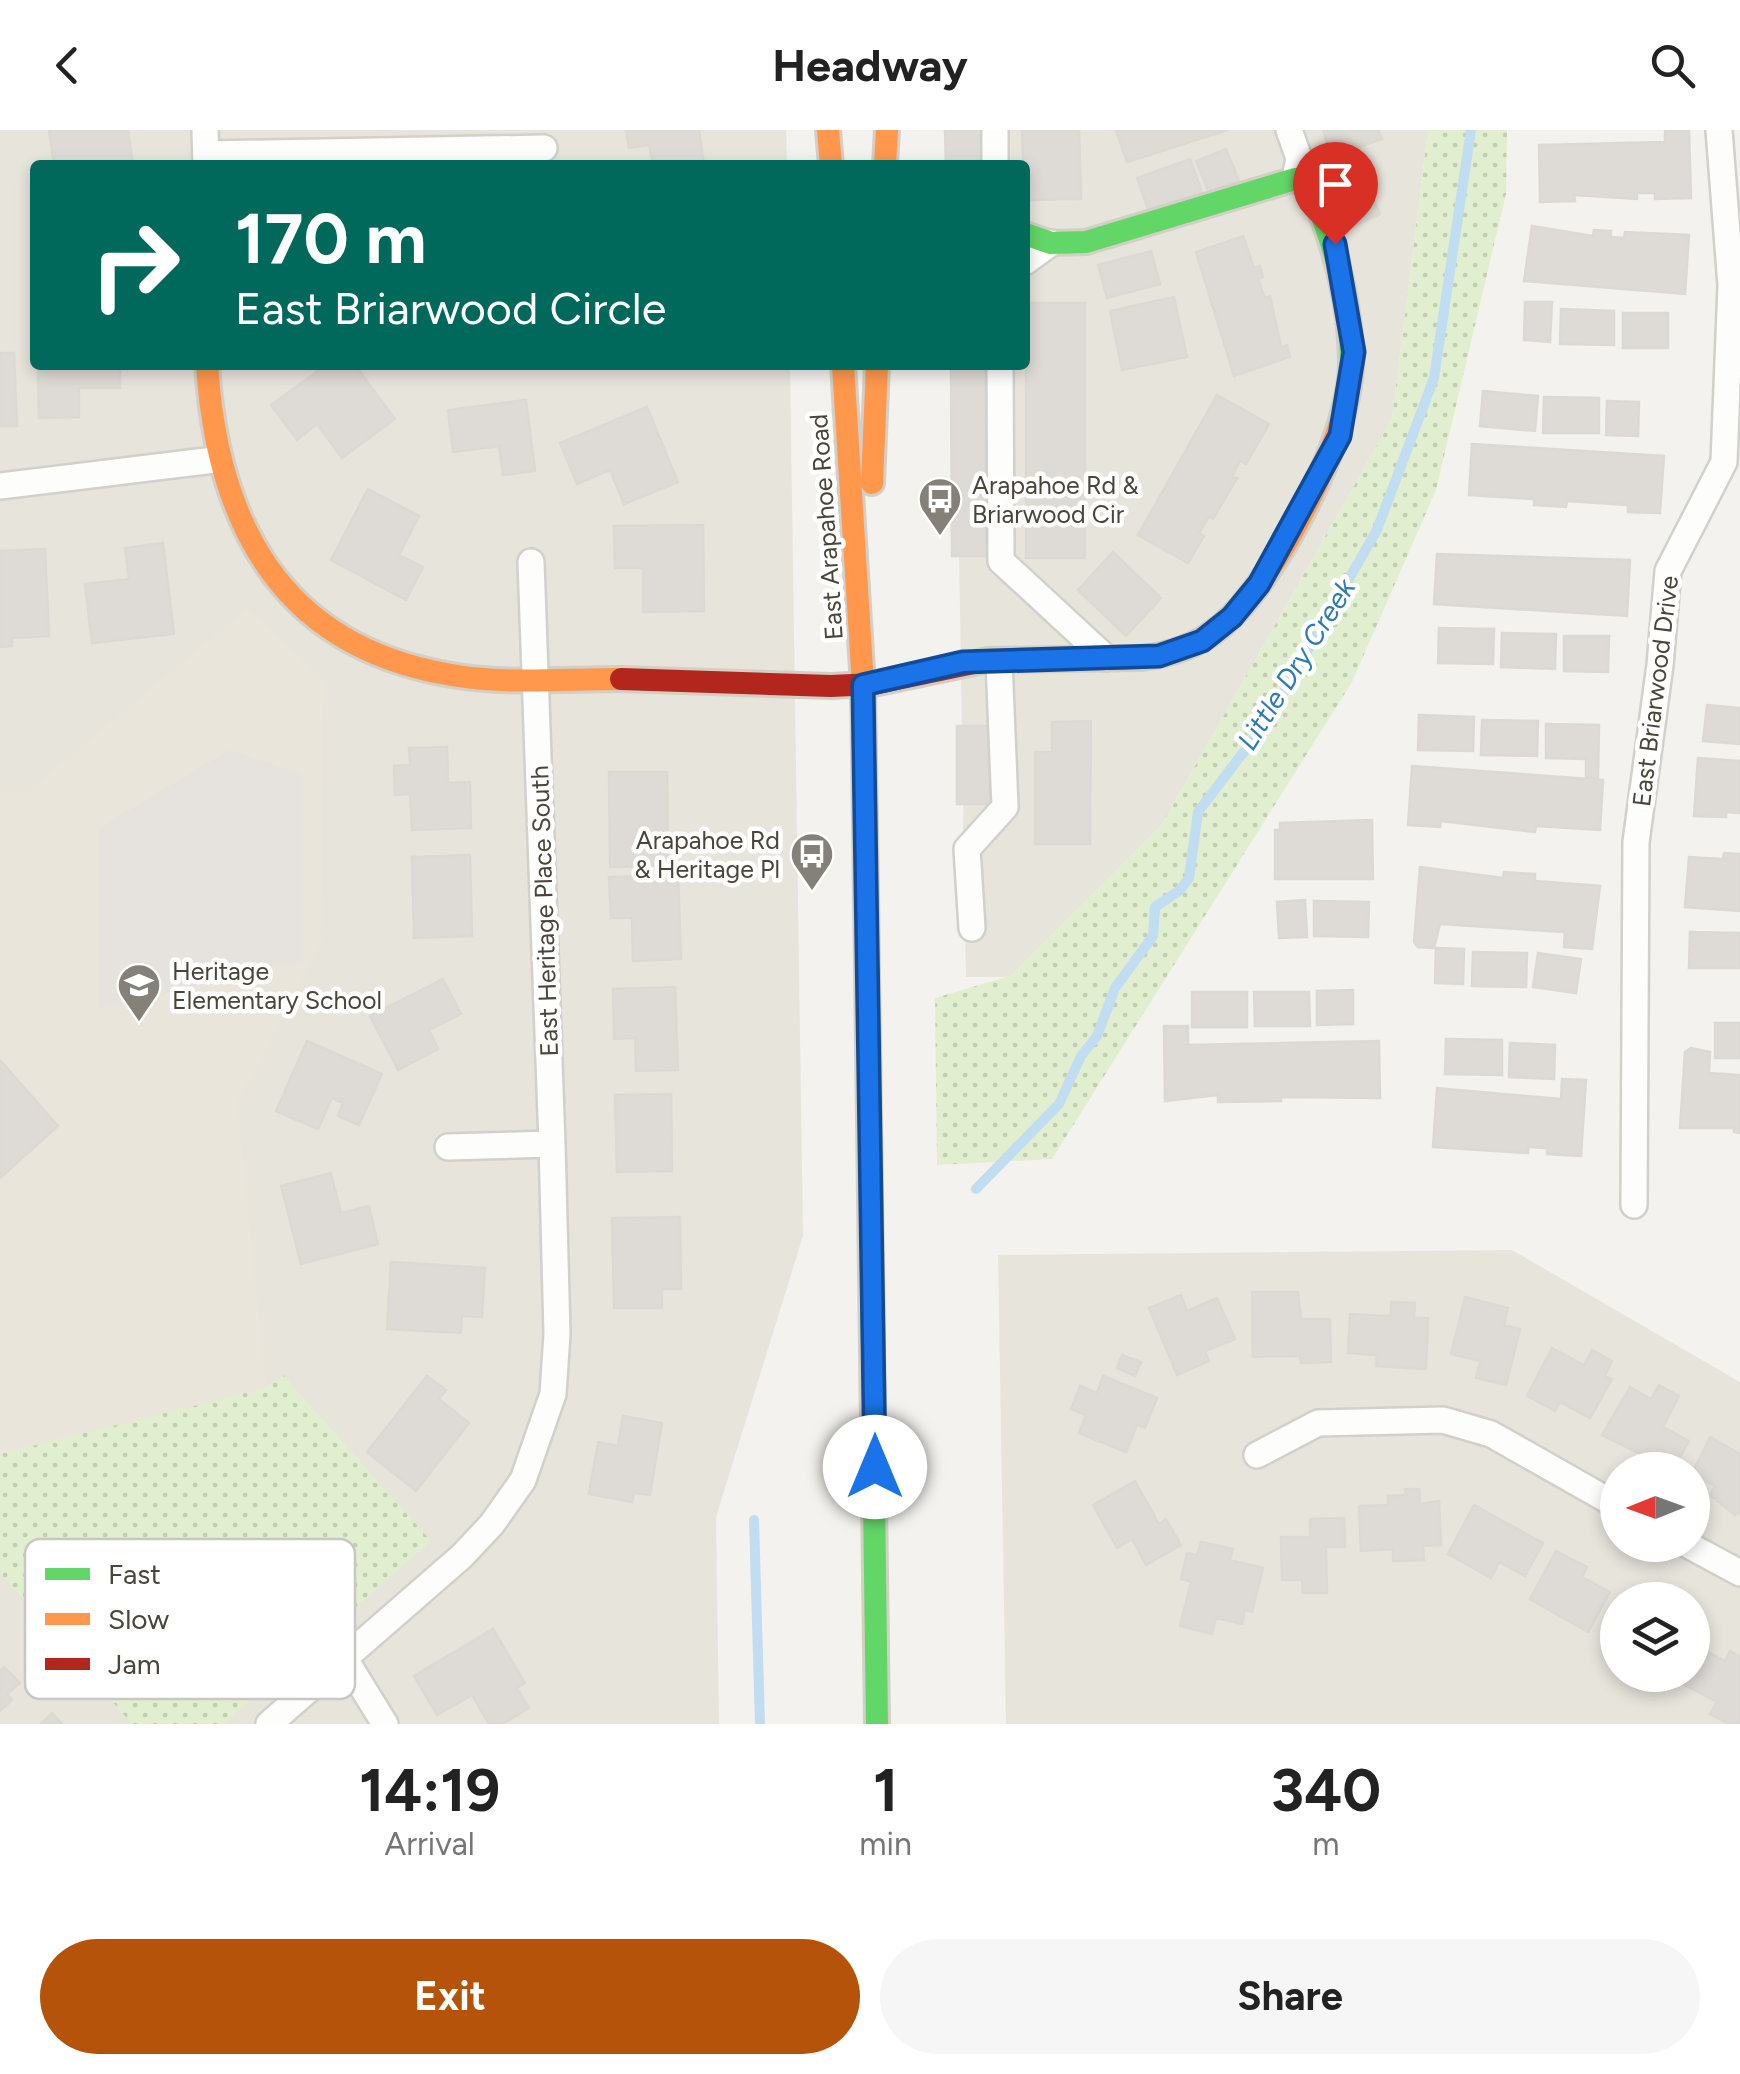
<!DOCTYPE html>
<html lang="en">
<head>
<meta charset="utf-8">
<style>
	body { margin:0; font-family:Figtree,sans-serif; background:#f6f6f6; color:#222; height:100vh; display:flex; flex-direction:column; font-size:38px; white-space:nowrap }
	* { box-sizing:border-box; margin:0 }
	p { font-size:32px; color:#767676 }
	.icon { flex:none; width:55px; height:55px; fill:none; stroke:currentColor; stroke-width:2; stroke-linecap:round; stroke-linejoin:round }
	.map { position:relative; height:1594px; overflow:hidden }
	.sheet { display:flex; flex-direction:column; background:#fff; flex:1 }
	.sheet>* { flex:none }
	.hud { position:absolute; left:30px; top:30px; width:1000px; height:210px; border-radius:10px; box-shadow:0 5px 15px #0003; background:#00695c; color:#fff; overflow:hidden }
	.needle { width:65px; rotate:269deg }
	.controls { position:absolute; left:1600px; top:1322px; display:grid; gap:20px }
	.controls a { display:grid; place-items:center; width:110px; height:110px; border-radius:50%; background:#fff; box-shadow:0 5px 15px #0003; font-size:50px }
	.pin { position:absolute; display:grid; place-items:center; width:85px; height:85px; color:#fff; margin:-102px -42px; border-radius:50% 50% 50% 0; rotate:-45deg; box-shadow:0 0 10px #0007 }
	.pin .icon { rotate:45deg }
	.me { position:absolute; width:110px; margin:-55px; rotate:0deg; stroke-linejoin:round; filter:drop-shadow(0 0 8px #0008) }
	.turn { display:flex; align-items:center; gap:35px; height:210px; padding:0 40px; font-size:45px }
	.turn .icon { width:130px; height:130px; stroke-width:2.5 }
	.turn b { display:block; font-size:70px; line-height:85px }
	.eta { display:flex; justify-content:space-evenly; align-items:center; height:170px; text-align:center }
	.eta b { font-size:60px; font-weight:700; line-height:70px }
	.button { display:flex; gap:20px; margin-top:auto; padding:20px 40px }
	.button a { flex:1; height:115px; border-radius:60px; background:#b45309; color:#fff; font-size:40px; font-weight:700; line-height:115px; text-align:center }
	.button a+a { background:#f6f6f6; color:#222 }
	header { display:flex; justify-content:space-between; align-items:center; height:130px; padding:0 40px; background:#fff; font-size:45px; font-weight:700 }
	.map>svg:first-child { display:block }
	.residential { fill:#e7e4dc; fill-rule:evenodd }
	.education { fill:#eae5da }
	.park { fill:url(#park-dots) }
	.parking { fill:#e6e3df }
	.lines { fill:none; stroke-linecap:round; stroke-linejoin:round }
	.stream { stroke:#c0ddf1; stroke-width:10 }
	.building { fill:#dedbd6; stroke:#dcd9d4; stroke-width:2.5 }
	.street-casing { stroke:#d2d0cb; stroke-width:30 }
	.fast-casing { stroke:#d3cfc5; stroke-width:28 }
	.slow-casing { stroke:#d3cfc5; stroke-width:28 }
	.jam-casing { stroke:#d3cfc5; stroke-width:28 }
	.street { stroke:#fdfdfc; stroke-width:25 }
	.fast { stroke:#63d668; stroke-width:22 }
	.slow { stroke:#ff974d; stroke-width:22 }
	.jam { stroke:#b3261e; stroke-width:22 }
	.route-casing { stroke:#114b97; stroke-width:25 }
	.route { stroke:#1a73e8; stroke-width:18 }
	.labels { text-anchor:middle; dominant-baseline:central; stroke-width:9; stroke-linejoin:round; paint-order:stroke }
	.poi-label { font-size:25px; fill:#4b4439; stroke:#fff; text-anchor:start }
	.street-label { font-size:25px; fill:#4b4439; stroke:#fff }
	.water-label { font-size:28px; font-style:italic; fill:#2e7ab2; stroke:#fff }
	.key { fill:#fff; stroke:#c9c7c4; stroke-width:2.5 }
	.key-label { font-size:28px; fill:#4b4439 }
</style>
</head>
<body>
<header><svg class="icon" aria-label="back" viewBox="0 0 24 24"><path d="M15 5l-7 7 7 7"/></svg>Headway<svg class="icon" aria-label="search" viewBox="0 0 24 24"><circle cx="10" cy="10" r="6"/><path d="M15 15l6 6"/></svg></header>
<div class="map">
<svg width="1740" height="1594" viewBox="0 0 1740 1594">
	<defs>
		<pattern id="park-dots" width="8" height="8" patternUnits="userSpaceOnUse" patternTransform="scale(2.5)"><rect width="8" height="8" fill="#e1eecf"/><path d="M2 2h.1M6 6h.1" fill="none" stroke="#c3cdb2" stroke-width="1.8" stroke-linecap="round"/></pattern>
	</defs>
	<rect width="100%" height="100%" fill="#f4f2ee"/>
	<path class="residential" d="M 0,0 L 786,0 L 787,35 L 35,35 L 35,235 L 790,235 L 803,1106 L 716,1387 L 719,1594 L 0,1594 Z
		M 952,0 L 1428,0 L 1392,289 L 1161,696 L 1010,847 L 966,847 L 956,235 L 1025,235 L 1025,35 L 952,35 Z
		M 1512,1120 L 1740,1252 L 1740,1594 L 1006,1594 L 998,1125 ZM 1618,1340 L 1692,1340 L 1692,1415 L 1618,1415 ZM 1618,1470 L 1692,1470 L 1692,1545 L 1618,1545 Z"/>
	<path class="education" d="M 247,479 L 323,549 L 321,813 L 237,972 L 266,1258 L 0,1324 L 0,663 L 29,661 Z"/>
	<path class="park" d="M 1428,0 L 1507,0 L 1506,64 L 1436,360 L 1352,552 L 1052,1029 L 937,1035 L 935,868 L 1010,846 L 1161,696 L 1392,289 Z
		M 283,1245 L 431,1411 L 223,1594 L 132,1594 L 0,1443 L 0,1324 L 266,1258 Z"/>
	<path class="parking" d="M 229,620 L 303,644 L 303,831 L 99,879 L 99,698 Z"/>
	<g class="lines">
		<path class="stream" d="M 976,1059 L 1059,974 L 1081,926 L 1097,906 L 1115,858 L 1153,806 L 1155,777 L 1180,760 L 1189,748 L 1198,682 L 1267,591 L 1377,400 L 1434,248 L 1471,0
			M 754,1390 L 760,1594"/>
	</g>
	<path class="building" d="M 49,0 L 128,0 L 133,35 L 54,35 Z
		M 626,0 L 699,0 L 704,35 L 653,35 L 649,15 L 629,18 Z
		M 945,0 L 989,0 L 990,35 L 946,35 Z
		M 1022,0 L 1079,0 L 1081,69 L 1025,70 Z
		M 1116,0 L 1228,0 L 1127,32 Z
		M 1323,0 L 1378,0 L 1382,9 L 1325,29 L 1320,16 L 1327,13 Z
		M 1665,0 L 1689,0 L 1691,68 L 1655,69 L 1655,63 L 1637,63 L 1637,69 L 1574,65 L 1575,71 L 1540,72 L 1539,15 L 1665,12 Z
		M 1226,19 L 1239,50 L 1209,63 L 1196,31 Z
		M 1190,29 L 1202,62 L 1149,82 L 1137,48 Z
		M 1361,40 L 1380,84 L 1351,97 L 1331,54 Z
		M 1532,96 L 1593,106 L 1594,100 L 1611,101 L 1611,107 L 1624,108 L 1625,102 L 1689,105 L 1685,164 L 1524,151 Z
		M 1243,106 L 1254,138 L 1260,136 L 1263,147 L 1258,149 L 1265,168 L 1270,166 L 1281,217 L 1287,215 L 1290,227 L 1234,246 L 1196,122 Z
		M 1151,121 L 1160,154 L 1107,168 L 1098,135 Z
		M 1174,167 L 1187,227 L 1122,240 L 1110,181 Z
		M 1525,172 L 1552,172 L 1550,212 L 1524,210 Z
		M 1026,173 L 1085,173 L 1085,428 L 1026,428 Z
		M 1561,179 L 1614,181 L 1614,215 L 1560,214 Z
		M 1623,183 L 1668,183 L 1668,218 L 1623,218 Z
		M 0,223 L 14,223 L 17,296 L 0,296 Z
		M 38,235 L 120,235 L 120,258 L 79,258 L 79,287 L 39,288 Z
		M 326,235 L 355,235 L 395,289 L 342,328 L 317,294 L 297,310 L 271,275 Z
		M 951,235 L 985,235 L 986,426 L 952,426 Z
		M 1483,261 L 1538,266 L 1535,301 L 1480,296 Z
		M 1217,265 L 1269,294 L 1246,334 L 1240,331 L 1232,346 L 1237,348 L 1213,389 L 1209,386 L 1199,403 L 1204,406 L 1188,433 L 1138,405 Z
		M 1544,267 L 1599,268 L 1599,303 L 1543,303 Z
		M 526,270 L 535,341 L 503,345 L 499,316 L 453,322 L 448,280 Z
		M 1607,271 L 1639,272 L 1638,306 L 1606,305 Z
		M 647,277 L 678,352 L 624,374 L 610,340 L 577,354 L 560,313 Z
		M 1472,314 L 1664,326 L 1660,383 L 1628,382 L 1628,375 L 1567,371 L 1566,377 L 1534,375 L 1534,369 L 1469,365 Z
		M 368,359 L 419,386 L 399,425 L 423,437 L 406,470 L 331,430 Z
		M 703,395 L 704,481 L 643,482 L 643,438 L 615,438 L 614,396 Z
		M 163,413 L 174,504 L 92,513 L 85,454 L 129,449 L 125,418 Z
		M 45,419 L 49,506 L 12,508 L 12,516 L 0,517 L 0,421 Z
		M 1113,422 L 1161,468 L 1126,506 L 1078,460 Z
		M 1437,424 L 1630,430 L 1627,486 L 1434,474 Z
		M 1439,498 L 1494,499 L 1493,534 L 1438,533 Z
		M 1502,503 L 1556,504 L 1555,539 L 1501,537 Z
		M 1564,506 L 1609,506 L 1608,542 L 1564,541 Z
		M 1707,575 L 1740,578 L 1740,614 L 1703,611 Z
		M 1419,585 L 1474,587 L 1473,621 L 1418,620 Z
		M 1482,590 L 1538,591 L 1537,626 L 1481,625 Z
		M 1091,591 L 1090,714 L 1035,714 L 1035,622 L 1052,622 L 1052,592 Z
		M 1546,594 L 1599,595 L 1598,648 L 1586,648 L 1586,629 L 1546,628 Z
		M 957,596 L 993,596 L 992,674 L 957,674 Z
		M 447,617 L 448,653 L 470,652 L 471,698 L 412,700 L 410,664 L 395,665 L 394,636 L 410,635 L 409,618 Z
		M 1698,628 L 1740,631 L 1740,683 L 1726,682 L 1726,687 L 1694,686 Z
		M 1412,636 L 1603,650 L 1600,700 L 1536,696 L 1535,702 L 1441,691 L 1440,697 L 1408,695 Z
		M 609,642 L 667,642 L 668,736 L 610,737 Z
		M 1372,690 L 1373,749 L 1275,749 L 1275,700 L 1280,700 L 1280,693 Z
		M 1724,723 L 1740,724 L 1740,781 L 1685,777 L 1689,727 L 1723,729 Z
		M 470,725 L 472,806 L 414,808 L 412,727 Z
		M 1420,737 L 1503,748 L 1504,742 L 1535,744 L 1535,751 L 1600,756 L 1592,819 L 1564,817 L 1565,802 L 1440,794 L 1434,818 L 1418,817 L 1414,812 Z
		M 678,745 L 681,829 L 633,831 L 632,788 L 611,788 L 609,747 Z
		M 1305,770 L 1307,807 L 1279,808 L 1277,772 Z
		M 1314,771 L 1369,772 L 1368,807 L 1314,806 Z
		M 1690,802 L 1740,803 L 1740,838 L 1689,838 Z
		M 1436,818 L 1464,819 L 1463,854 L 1435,853 Z
		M 1473,822 L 1527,823 L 1526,857 L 1472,856 Z
		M 1538,823 L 1581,829 L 1576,863 L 1533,857 Z
		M 443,849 L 461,884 L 429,900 L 438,919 L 398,940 L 370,886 Z
		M 675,857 L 678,940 L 636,941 L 635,908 L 614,909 L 613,859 Z
		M 1353,860 L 1353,894 L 1317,895 L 1317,861 Z
		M 1192,862 L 1247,862 L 1247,897 L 1192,897 Z
		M 1254,862 L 1309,862 L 1310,896 L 1255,896 Z
		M 1715,893 L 1740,893 L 1740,928 L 1715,928 Z
		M 1164,896 L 1188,896 L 1188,915 L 1379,911 L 1380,968 L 1281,967 L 1281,971 L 1218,972 L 1218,965 L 1165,971 Z
		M 1446,909 L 1502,910 L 1502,945 L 1445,944 Z
		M 307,911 L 382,944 L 359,995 L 338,986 L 343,973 L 332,968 L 318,999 L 276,981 Z
		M 1510,913 L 1555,915 L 1554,949 L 1509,947 Z
		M 1691,918 L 1710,922 L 1709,943 L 1740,945 L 1740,1003 L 1734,1002 L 1734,998 L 1680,998 L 1685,922 Z
		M 0,930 L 58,996 L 0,1048 Z
		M 1562,949 L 1586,950 L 1581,1026 L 1547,1024 L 1547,1018 L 1528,1017 L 1528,1023 L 1433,1017 L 1437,958 L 1561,969 Z
		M 671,964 L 672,1041 L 617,1042 L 615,965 Z
		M 331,1043 L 341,1083 L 369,1076 L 378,1114 L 301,1134 L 281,1056 Z
		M 680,1087 L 681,1159 L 662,1159 L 662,1178 L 614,1178 L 612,1088 Z
		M 391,1132 L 485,1138 L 482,1187 L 462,1186 L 461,1203 L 387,1199 Z
		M 1252,1162 L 1298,1162 L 1301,1189 L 1330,1189 L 1331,1232 L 1301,1233 L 1300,1226 L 1253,1227 Z
		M 1181,1165 L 1187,1181 L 1217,1168 L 1235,1209 L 1205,1221 L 1209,1231 L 1177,1245 L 1149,1178 Z
		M 1465,1167 L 1508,1178 L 1504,1195 L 1520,1199 L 1506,1255 L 1476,1248 L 1480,1231 L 1451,1224 Z
		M 1391,1172 L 1415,1173 L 1414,1188 L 1428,1188 L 1426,1239 L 1376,1236 L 1377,1225 L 1348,1223 L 1350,1184 L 1391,1186 Z
		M 1552,1218 L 1584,1235 L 1592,1220 L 1612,1231 L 1605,1246 L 1612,1249 L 1590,1288 L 1560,1272 L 1555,1281 L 1527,1266 Z
		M 1122,1225 L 1141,1232 L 1135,1246 L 1117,1238 Z
		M 427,1246 L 446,1260 L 439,1269 L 469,1293 L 416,1361 L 367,1322 Z
		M 1103,1246 L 1157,1268 L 1145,1298 L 1137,1295 L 1126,1322 L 1079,1303 L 1086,1285 L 1071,1279 L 1080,1256 L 1097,1263 Z
		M 1659,1255 L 1679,1266 L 1663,1297 L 1689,1311 L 1673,1340 L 1602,1305 L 1630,1257 L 1651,1269 Z
		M 623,1286 L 662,1293 L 650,1365 L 634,1363 L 632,1372 L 589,1364 L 598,1312 L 618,1316 Z
		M 1710,1307 L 1740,1324 L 1740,1382 L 1735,1385 L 1710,1365 L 1715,1356 L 1692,1344 Z
		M 1135,1351 L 1159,1394 L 1166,1389 L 1181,1415 L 1146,1435 L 1132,1409 L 1117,1418 L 1093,1375 Z
		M 1405,1359 L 1419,1359 L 1420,1374 L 1439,1371 L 1441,1415 L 1423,1416 L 1424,1430 L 1393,1431 L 1393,1419 L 1361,1421 L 1359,1376 L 1388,1375 L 1388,1366 L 1406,1365 Z
		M 1474,1375 L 1543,1413 L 1525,1446 L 1499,1432 L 1491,1448 L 1448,1424 Z
		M 1344,1388 L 1345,1417 L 1326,1417 L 1327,1463 L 1303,1463 L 1302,1450 L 1282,1450 L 1281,1407 L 1310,1407 L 1310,1389 Z
		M 1201,1412 L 1233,1419 L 1230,1430 L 1263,1438 L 1252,1482 L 1245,1480 L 1242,1494 L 1216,1488 L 1212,1504 L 1180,1496 L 1191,1452 L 1181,1449 L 1187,1423 L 1197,1425 Z
		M 1556,1421 L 1587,1437 L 1582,1447 L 1610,1462 L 1588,1502 L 1530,1469 Z
		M 1618,1495 L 1618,1522 L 1606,1516 Z
		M 493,1499 L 525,1553 L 517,1558 L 529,1578 L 502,1594 L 489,1594 L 472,1565 L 437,1585 L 414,1546 Z
		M 1700,1518 L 1725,1531 L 1730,1521 L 1740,1527 L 1740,1594 L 1729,1594 L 1710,1584 L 1717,1572 L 1681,1553 L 1686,1545 L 1692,1545 L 1692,1532 Z
		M 4,1537 L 20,1553 L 7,1564 L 12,1570 L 0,1581 L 0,1541 Z
		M 52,1583 L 62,1594 L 41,1594 Z"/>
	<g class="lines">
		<g class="street-casing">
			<path id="street" d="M 205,0 L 206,35
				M 995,0 L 995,35
				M 1289,0 L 1299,28 L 1295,49
				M 206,24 L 544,18
				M 1025,132 L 1051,113
				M 1000,235 L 1001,431 L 1106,528
				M 0,356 L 214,330
				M 972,798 L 967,719 L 1005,677 L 999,531
				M 448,1017 L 552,1014
				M 1634,1075 L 1636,712 L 1660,535 L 1668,441 L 1724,332 L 1731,155 L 1719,0
				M 1257,1325 L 1318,1293 L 1443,1290 L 1491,1304 L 1618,1376
				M 1688,1415 L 1740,1443
				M 343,1526 L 385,1594
				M 269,1594 L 462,1426 L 492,1394 L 523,1350 L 553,1264 L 557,1204 L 552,1014 L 531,432"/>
		</g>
		<g class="fast-casing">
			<path id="fast" d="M 1025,104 L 1051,113 L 1086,112 L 1295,49 L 1311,57 C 1334,115 1351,171 1351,234
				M 867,841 L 877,1594"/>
		</g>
		<g class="slow-casing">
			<path id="slow" d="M 828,0 L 831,35
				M 885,35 L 887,0
				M 207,235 C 217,391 279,514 446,544 C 503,555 563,549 621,549
				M 843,235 L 863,555 L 867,841
				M 872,353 L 877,235
				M 1141,528 C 1169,525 1197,516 1219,498 C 1276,452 1350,308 1351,234"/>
		</g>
		<g class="jam-casing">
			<path id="jam" d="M 621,549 L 831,556 L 873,554 L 988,530 L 1141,528"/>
		</g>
		<use href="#street" class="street"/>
		<use href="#fast" class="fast"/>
		<use href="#slow" class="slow"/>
		<use href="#jam" class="jam"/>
	</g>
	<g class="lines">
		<g class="route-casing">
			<path id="route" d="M 875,1337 L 863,555 L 963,532 L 1159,526 L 1202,511 L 1232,487 L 1259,454 L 1340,306 L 1354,222 L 1335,114"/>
		</g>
		<use href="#route" class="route"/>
	</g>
	<defs>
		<g id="bus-pin" transform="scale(2.25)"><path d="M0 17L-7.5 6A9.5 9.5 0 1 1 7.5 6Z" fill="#868178" stroke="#fff"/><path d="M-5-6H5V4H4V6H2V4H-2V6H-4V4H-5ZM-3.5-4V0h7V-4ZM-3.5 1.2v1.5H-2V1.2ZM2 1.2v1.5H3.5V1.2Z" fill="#fff"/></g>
		<g id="school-pin" transform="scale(2.25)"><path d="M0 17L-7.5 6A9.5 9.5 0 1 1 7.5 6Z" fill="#868178" stroke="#fff"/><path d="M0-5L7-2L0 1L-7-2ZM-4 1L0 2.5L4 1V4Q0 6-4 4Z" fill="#fff"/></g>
	</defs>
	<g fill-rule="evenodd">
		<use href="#bus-pin" x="940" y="369"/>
		<use href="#bus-pin" x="812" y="724"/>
		<use href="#school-pin" x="139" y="855"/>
	</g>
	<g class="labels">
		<g class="poi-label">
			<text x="972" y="355">Arapahoe Rd &amp;<tspan x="972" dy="29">Briarwood Cir</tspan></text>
			<text x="780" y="710" text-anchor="end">Arapahoe Rd<tspan x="780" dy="29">&amp; Heritage Pl</tspan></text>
			<text x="172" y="841">Heritage<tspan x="172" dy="29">Elementary School</tspan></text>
		</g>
		<g class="street-label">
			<text transform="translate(826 397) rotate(-94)">East Arapahoe Road</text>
			<text transform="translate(1655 561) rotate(-83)">East Briarwood Drive</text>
			<text transform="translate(544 781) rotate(-92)">East Heritage Place South</text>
		</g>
		<g class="water-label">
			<text transform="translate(1296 534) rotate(-58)">Little Dry Creek</text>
		</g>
	</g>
	<rect x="25" y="1409" width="330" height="160" rx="15" class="key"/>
	<rect x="45" y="1438" width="45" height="12" fill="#63d668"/>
	<rect x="45" y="1483" width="45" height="12" fill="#ff974d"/>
	<rect x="45" y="1528" width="45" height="12" fill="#b3261e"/>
	<g class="key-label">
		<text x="108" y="1454">Fast</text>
		<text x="108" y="1499">Slow</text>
		<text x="108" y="1544">Jam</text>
	</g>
</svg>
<div class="controls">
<a><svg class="needle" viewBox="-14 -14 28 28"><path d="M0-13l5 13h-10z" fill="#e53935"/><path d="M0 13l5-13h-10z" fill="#767676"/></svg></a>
<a><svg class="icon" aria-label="layers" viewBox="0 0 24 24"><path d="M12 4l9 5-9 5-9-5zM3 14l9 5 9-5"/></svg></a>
</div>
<div class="pin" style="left:1335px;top:114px;background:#d93025"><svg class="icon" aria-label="arrive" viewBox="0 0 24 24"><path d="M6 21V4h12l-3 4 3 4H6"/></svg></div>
<svg class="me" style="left:875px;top:1337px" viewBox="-20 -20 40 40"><circle r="19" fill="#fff"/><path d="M0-13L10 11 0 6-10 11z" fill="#1a73e8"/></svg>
<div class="hud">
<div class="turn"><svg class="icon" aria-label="right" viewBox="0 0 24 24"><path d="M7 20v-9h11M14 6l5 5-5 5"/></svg><div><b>170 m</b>East Briarwood Circle</div></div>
</div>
</div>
<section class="sheet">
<div class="eta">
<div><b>14:19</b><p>Arrival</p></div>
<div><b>1</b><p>min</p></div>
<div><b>340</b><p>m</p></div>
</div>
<div class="button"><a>Exit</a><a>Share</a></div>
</section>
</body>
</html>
